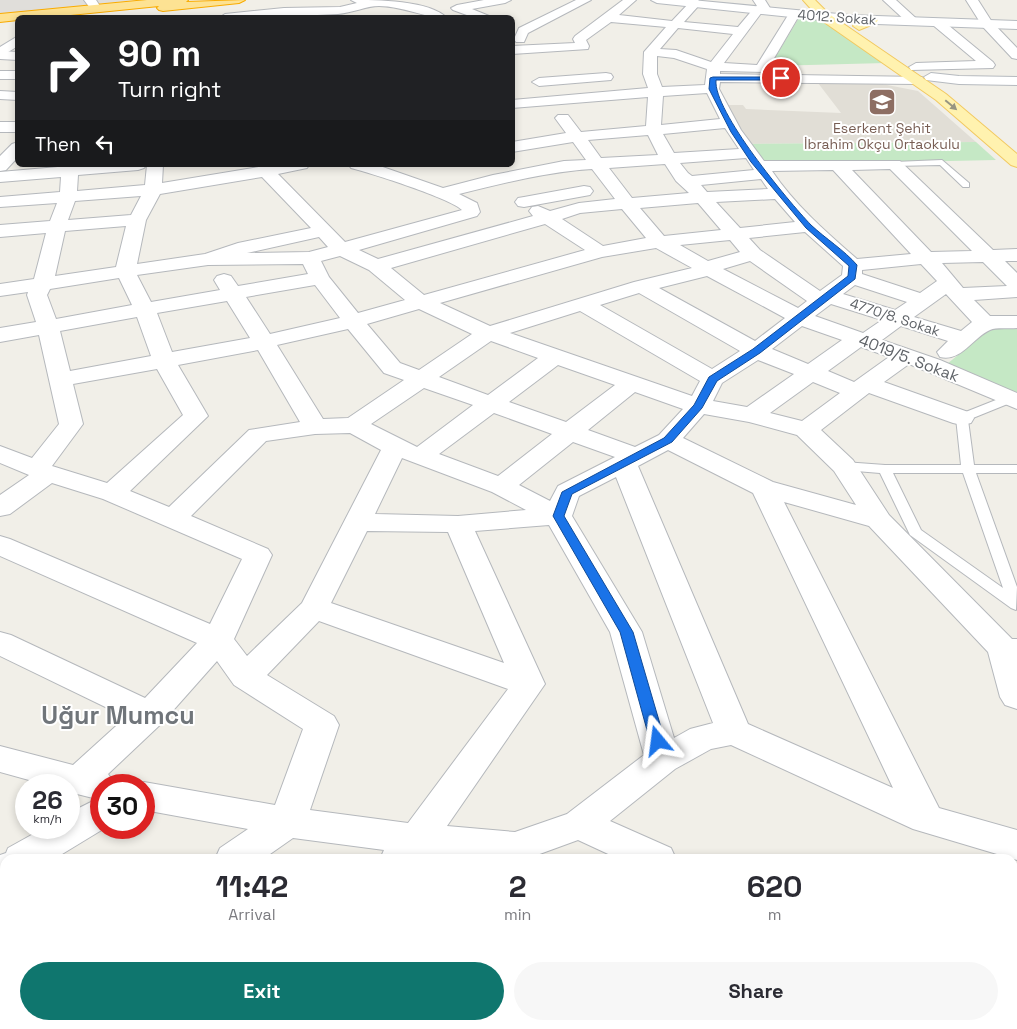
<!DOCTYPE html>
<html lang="en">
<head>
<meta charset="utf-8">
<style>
	body { margin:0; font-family:"Space Grotesk",sans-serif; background:#f7f7f7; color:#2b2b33; height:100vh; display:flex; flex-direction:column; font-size:19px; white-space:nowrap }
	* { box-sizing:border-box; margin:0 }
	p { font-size:16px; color:#7c7c81 }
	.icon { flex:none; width:28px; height:28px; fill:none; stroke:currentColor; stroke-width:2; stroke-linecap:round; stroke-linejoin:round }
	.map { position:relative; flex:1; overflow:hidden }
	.drawer { position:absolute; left:0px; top:854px; width:1018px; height:176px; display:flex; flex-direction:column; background:#fff; border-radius:15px 15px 0 0; box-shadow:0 2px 8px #0003 }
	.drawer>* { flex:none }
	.hud { position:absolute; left:15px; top:15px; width:500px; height:152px; border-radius:8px; box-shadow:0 2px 8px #0003; background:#202124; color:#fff; overflow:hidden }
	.speed { position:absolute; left:15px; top:774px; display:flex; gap:10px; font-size:25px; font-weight:700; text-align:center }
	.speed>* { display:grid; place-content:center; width:65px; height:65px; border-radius:50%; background:#fff; box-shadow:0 2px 8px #0003; line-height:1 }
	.speed small { font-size:12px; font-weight:400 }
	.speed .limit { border:8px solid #d22; background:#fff; color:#111 }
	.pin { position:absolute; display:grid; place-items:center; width:42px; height:42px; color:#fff; margin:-21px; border:2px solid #fff; border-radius:50%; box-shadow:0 1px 5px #0007 }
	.me { position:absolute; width:55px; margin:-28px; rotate:344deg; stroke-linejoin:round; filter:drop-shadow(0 0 4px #0008) }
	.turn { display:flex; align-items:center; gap:18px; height:105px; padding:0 20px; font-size:22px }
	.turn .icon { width:65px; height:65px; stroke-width:2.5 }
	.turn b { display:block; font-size:35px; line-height:42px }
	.then { display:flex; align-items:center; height:48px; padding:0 20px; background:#0003; gap:10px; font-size:19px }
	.eta { display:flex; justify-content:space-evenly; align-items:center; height:85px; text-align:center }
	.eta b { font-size:30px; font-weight:800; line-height:35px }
	.button { display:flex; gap:10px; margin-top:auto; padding:10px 20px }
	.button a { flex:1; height:58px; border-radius:30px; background:#0f766e; color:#fff; font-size:20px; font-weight:800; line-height:58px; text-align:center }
	.button a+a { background:#f7f7f7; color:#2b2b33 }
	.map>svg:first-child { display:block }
	.industrial { fill:#e0deda }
	.education { fill:#e1ded6 }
	.green { fill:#c5e8c5 }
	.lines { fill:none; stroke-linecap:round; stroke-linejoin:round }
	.lane-casing { stroke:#b5b8bc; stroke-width:2 }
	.street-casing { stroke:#b5b8bc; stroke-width:2 }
	.secondary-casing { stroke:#b6babf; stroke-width:2 }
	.primary-casing { stroke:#f2c960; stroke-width:2 }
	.highway-casing { stroke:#f9ab00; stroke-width:2 }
	.lane { fill:#fff; fill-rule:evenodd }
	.street { fill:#fff; fill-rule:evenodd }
	.secondary { fill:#fff; fill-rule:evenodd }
	.primary { fill:#fff2af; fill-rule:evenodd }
	.highway { fill:#fde293; fill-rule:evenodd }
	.oneway { fill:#979581 }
	.route { fill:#1a73e8; stroke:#114b97 }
	.labels { text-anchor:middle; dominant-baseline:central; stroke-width:4; stroke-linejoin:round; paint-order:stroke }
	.far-street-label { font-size:14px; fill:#5f6368; stroke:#fff }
	.far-education-label { font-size:14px; fill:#785e54; stroke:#fff }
	.street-label { font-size:16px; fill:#5f6368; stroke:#fff }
	.near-district-label { font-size:25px; font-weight:bold; fill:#70757a; stroke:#fff }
</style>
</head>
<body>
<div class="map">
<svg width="1017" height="1029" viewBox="0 0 1017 1029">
	<rect width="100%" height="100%" fill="#f1efe8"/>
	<path class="industrial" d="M 0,0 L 136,0 L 0,14 Z"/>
	<path class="education" d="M 818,83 L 877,83 L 918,91 L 976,142 L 746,144 L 727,105 L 743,105 L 746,109 L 841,113 Z"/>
	<path class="green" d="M 800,16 L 819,17 L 886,63 L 770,66 Z
		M 976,142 L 996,160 L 764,165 L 747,144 Z
		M 990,329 L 1017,329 L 1017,393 L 947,364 Z"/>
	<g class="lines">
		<g class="lane-casing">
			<path id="lane" d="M 942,160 L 969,183 L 969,187 L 963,187 L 940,165 L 894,166 L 890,164 L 894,162 Z
				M 1011,394 L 1015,395 L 1017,398 L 1015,401 L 968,420 L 974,465 L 1017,465 L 1017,473 L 976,473 L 1017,587 L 1016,610 L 1011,608 L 910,535 L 880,473 L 844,470 L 838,466 L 844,462 L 885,465 L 961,465 L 956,418 L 958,415 ZM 893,473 L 963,473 L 1003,588 L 921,530 Z"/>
		</g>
		<g class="street-casing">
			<path id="street" d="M 84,0 L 96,0 L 100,6 L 94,9 L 90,8 Z
				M 351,0 C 377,0 429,0 447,18 C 424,18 403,6 379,6 C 366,6 352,13 338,14 C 299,16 259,18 219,18 L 225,14 L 284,8 L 340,7 L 357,3 Z
				M 484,0 L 511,0 L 505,3 L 472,9 L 494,18 L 475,18 L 453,10 L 451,8 L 457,5 Z
				M 576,0 L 591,0 L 528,33 L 524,42 L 516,42 L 514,39 L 519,28 Z
				M 623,0 L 636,0 L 619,15 L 672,21 L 689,3 L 686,0 L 698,0 L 701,3 L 684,22 L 738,27 L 754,8 L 757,6 L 753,0 L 765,0 L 770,8 L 762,12 L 724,63 L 757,65 L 790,12 L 798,12 L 800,14 L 766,72 L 720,71 L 720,74 L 922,77 L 924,80 L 922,83 L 917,84 L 720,82 L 719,89 L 741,130 L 764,161 L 900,161 L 993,250 L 1017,249 L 1017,261 L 1005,261 L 1017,273 L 1017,297 L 974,300 L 990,316 L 1017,316 L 1017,328 C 1009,329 996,327 990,330 C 972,338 962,362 940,357 L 937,352 L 948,341 L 901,326 L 882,340 L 940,360 L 1017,393 L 1017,409 L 909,364 L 884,382 L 971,413 L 974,418 L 971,423 L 962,425 L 953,423 L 869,393 L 821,430 L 853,460 L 889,515 L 1012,639 L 1017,639 L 1017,709 L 1005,705 L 1000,697 L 988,652 L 869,526 L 784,502 L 939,808 L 1017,830 L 1017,860 L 913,829 L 731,745 L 711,749 L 675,769 L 610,821 L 671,848 L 676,859 L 619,859 L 578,840 L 526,859 L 471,859 L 426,855 L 422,859 L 380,859 L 384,850 L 293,838 L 263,859 L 215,859 L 220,848 L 248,829 L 144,810 L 144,785 L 134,785 L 144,782 L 275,805 L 303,729 L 234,685 L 217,661 L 162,723 L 108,774 L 116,785 L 101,785 L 101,828 L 105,828 L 54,859 L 5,859 L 5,885 L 0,887 L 0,855 L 6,853 L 8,848 L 44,828 L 69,828 L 69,813 L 97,799 L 69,792 L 69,785 L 47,785 L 0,772 L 0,746 L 73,765 L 126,717 L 0,656 L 0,632 L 11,635 L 145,698 L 197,643 L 0,556 L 0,536 L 10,539 L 210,624 L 242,559 L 103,499 L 52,483 L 10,514 L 0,516 L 0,495 L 29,475 L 0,463 L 0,446 L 32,458 L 59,424 L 39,335 L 0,342 L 0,328 L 36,322 L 27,295 L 28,292 L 0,296 L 0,284 L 34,279 L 46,233 L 0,237 L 0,225 L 50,221 L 57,203 L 0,207 L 0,197 L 60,192 L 61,177 L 0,182 L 0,172 L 81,165 L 146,165 L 144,168 L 138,170 L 78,175 L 77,191 L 145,185 L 147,165 L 163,165 L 162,183 L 271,165 L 309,165 L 307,168 L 278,174 L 345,242 L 462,210 C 452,199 371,173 351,168 L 349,165 L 377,165 L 443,188 L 493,175 L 564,161 L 586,160 L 573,142 L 512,152 L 512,142 L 566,133 L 555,118 L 558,115 L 568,115 L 581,132 L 646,126 L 648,97 L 512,108 L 512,100 L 648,88 L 643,74 L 644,52 L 666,27 L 611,22 L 586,40 L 589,46 L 588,49 L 512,54 L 512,46 L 575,43 L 573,39 L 575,36 ZM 678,28 L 733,34 L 711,62 L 676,50 L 660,49 ZM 657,56 L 674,58 L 707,69 L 705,85 L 662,87 L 657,74 ZM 707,93 L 720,119 L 661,125 L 663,96 ZM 725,128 L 739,149 L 674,153 L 663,134 ZM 648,135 L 658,155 L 601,158 L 588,140 ZM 746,158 L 754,170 L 692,176 L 688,173 L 680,163 ZM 665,164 L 676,181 L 689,193 L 632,198 L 609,168 ZM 592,169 L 615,199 L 579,203 L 550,211 L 538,206 L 532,207 L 529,211 L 533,216 L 378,259 L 359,250 L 477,216 L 480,212 L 477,203 L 459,194 C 503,183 547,172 592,169 ZM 890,169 L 972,251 L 931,252 L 852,170 ZM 833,170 L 911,254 L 857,259 C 826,232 795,205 772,171 ZM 262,177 L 311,228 L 238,243 L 205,254 L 137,264 L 146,220 L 160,194 ZM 761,179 L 768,189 L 707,192 L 701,185 ZM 141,196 L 131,215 L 68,220 L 75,201 ZM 775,199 L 795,222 L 740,228 L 716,202 ZM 698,203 L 721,230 L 664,236 L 640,208 ZM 622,209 L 646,238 L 603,246 L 562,219 L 580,213 ZM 545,224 L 585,250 L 424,295 L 391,268 ZM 126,226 L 116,267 L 55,276 L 65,231 ZM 805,232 L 843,266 L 842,275 L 820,291 L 760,250 L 749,238 ZM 319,237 L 328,247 L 309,252 L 247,253 ZM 730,240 L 740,252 L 708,261 L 680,245 ZM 656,248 L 692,268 L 634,282 L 490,326 L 440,303 L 602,257 ZM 340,256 L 369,270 L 405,300 L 358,313 L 329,277 L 321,261 ZM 750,261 L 807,301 L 798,308 L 723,269 ZM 983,262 L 1007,286 L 963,288 L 942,263 ZM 303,264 L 308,274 L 238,286 L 231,276 L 224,274 L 217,276 L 214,280 L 220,290 L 151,302 L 137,275 L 208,265 ZM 921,264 L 937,281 L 920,293 L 862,274 L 862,270 ZM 707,276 L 785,318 L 755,341 L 659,288 ZM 119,278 L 132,305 L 56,319 L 47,295 L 50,289 ZM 315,285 L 340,318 L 270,334 L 246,297 ZM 855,285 L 907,302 L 895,310 L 843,294 ZM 639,293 L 740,351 L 712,369 L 600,305 ZM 946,294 L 972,322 L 961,331 L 914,317 ZM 227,301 L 250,338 L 172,352 L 157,313 ZM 831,304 L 882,320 L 863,333 L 815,316 ZM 419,309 L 472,334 L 419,370 L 400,363 L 367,324 ZM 580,311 L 700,381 L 692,396 L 510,333 ZM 137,317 L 151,356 L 70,371 L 60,331 ZM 802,326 L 842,340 L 808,364 L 772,349 ZM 348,329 L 384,373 L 404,380 L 348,418 L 323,419 L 277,345 ZM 491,341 L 538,358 L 488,395 L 439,377 ZM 861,347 L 889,357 L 854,382 L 828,371 ZM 258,350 L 300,422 L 249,430 L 169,507 L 130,491 L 208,416 L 178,365 ZM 758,360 L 794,374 L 747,407 L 713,401 L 722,383 ZM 558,365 L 615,385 L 566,422 L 509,402 ZM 157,369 L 183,415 L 107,483 L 52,466 L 83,424 L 73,384 ZM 813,382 L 840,393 L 802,421 L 770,413 ZM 424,388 L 473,405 L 417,447 L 371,424 ZM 635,392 L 683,409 L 659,435 L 635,447 L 588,430 ZM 494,413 L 552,434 L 498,476 L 439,454 ZM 704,414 L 749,422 L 797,435 L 834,471 L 856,505 L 773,482 L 683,438 ZM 350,433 L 381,450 L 302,603 L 247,656 L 234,639 L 272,555 L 268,549 L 191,516 L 266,441 L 315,434 ZM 573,442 L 615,457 L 558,486 L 550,501 L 519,485 ZM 668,450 L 753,493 L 893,788 L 748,724 L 638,466 ZM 402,458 L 492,492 L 526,510 L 458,516 L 375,514 ZM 616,477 L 713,723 L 690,729 L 674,738 L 642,632 L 572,516 L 579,496 ZM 549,525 L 610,632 L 644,755 L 567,814 L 515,832 L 447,826 L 545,684 L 475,531 ZM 367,531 L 448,532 L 504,663 L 331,603 ZM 319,621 L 508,689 L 408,823 L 310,810 L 339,725 L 334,716 L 267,675 Z
				M 883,0 L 896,0 L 919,21 L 913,25 L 909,24 Z
				M 966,0 L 978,0 L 992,22 L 1017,48 L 1017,59 L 1012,58 L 983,27 Z
				M 938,19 L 942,20 L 993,62 L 995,65 L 993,68 L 911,70 L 909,67 L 916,63 L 976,61 L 934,26 L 932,23 Z
				M 0,51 L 18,52 L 18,60 L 0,59 Z
				M 0,71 L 18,71 L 18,79 L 0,79 Z
				M 606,73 L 611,74 L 613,77 L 611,80 L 539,86 L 532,82 L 539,78 Z
				M 0,91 L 18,92 L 18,100 L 0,99 Z
				M 0,122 L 18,122 L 18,132 L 0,132 Z
				M 18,142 L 18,157 L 6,170 L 0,171 L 0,156 L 12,144 Z
				M 584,186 L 590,187 L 593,191 L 590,195 L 524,207 L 518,206 L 515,202 L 518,198 L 524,197 Z
				M 1012,997 L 1017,999 L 1017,1029 L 996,1029 L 994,1025 L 1012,1025 Z
				M 5,998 L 5,1025 L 24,1025 L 22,1029 L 0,1029 L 0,1000 Z
				M 36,1025 L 81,1025 L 83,1029 L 38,1029 Z
				M 222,1025 L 267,1025 L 265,1029 L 220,1029 Z
				M 400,1025 L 448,1025 L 450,1029 L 402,1029 Z
				M 466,1025 L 511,1025 L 509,1029 L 464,1029 Z
				M 681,1025 L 728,1025 L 730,1029 L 683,1029 Z"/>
		</g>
		<g class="secondary-casing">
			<path id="secondary" d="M 651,0 L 692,0 L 849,15 L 1017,21 L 1017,29 L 849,23 L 657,3 Z
				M 18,36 L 18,46 L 0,57 L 0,47 Z
				M 931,73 L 959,76 L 1017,77 L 1017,85 L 959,84 L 926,80 L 924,77 Z"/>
		</g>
		<g class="primary-casing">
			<path id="primary" d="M 803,0 L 815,0 L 829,14 L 946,94 L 1017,154 L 1017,167 L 1011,165 L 936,100 L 821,20 Z
				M 872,16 L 878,20 L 876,23 L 859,30 L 853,26 L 857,20 Z"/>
		</g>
		<g class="highway-casing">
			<path id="highway" d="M 147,0 L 188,0 L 186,2 L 245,0 L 239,3 L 163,11 L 159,10 L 157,8 L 159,6 L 41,18 L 18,18 L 18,20 L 0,22 L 0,14 Z"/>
		</g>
		<use href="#lane" class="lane"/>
		<use href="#street" class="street"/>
		<use href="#secondary" class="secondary"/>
		<use href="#primary" class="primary"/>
		<use href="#highway" class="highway"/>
	</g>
	<defs><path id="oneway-solid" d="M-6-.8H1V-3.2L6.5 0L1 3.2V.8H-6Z" transform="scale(1.25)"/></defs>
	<use class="oneway" href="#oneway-solid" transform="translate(951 105) rotate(40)"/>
	<path class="route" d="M 713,77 L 783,77 L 781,80 L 716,80 C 713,111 788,201 811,225 C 826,239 844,250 857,265 L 855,279 L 760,353 L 717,381 L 702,408 L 672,442 L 572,494 L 564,516 L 633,632 L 665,741 L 663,745 L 658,747 L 653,745 L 650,741 L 620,632 L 553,516 L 562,492 L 664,438 L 694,405 L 709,377 L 753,349 L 848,276 L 849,266 L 806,228 L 751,162 L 731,132 L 709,89 L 710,78 Z"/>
	<defs>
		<g id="school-square" transform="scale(1.4375)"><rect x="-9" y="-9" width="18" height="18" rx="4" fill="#8d6e63" stroke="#fff"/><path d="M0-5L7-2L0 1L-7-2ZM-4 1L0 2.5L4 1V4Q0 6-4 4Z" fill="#fff"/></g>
	</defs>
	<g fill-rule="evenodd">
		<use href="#school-square" x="882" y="102"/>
	</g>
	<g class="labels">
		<g class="far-street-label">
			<text transform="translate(837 17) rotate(4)">4012. Sokak</text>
			<text transform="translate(895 317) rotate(18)">4770/8. Sokak</text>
		</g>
		<g class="far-education-label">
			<text x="882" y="128">Eserkent Şehit<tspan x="882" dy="16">İbrahim Okçu Ortaokulu</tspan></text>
		</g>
		<g class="street-label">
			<text transform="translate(909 358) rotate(21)">4019/5. Sokak</text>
		</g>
		<g class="near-district-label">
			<text x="118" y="715">Uğur Mumcu</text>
		</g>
	</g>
</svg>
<div class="speed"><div>26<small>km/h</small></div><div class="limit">30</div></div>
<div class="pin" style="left:781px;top:78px;background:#d93025"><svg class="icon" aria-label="arrive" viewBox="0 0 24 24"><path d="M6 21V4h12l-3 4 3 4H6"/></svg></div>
<svg class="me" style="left:658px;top:741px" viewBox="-20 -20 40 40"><path d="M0-17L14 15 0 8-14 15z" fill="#1a73e8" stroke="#fff" stroke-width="4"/></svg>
<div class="hud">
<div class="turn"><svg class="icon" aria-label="right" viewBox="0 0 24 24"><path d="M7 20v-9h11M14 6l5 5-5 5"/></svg><div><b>90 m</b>Turn right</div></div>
<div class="then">Then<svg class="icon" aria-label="left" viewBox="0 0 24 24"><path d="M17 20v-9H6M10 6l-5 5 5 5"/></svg></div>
</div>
<section class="drawer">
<div class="eta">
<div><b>11:42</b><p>Arrival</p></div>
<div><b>2</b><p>min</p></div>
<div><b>620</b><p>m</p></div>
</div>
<div class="button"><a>Exit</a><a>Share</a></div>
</section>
</div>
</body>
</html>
